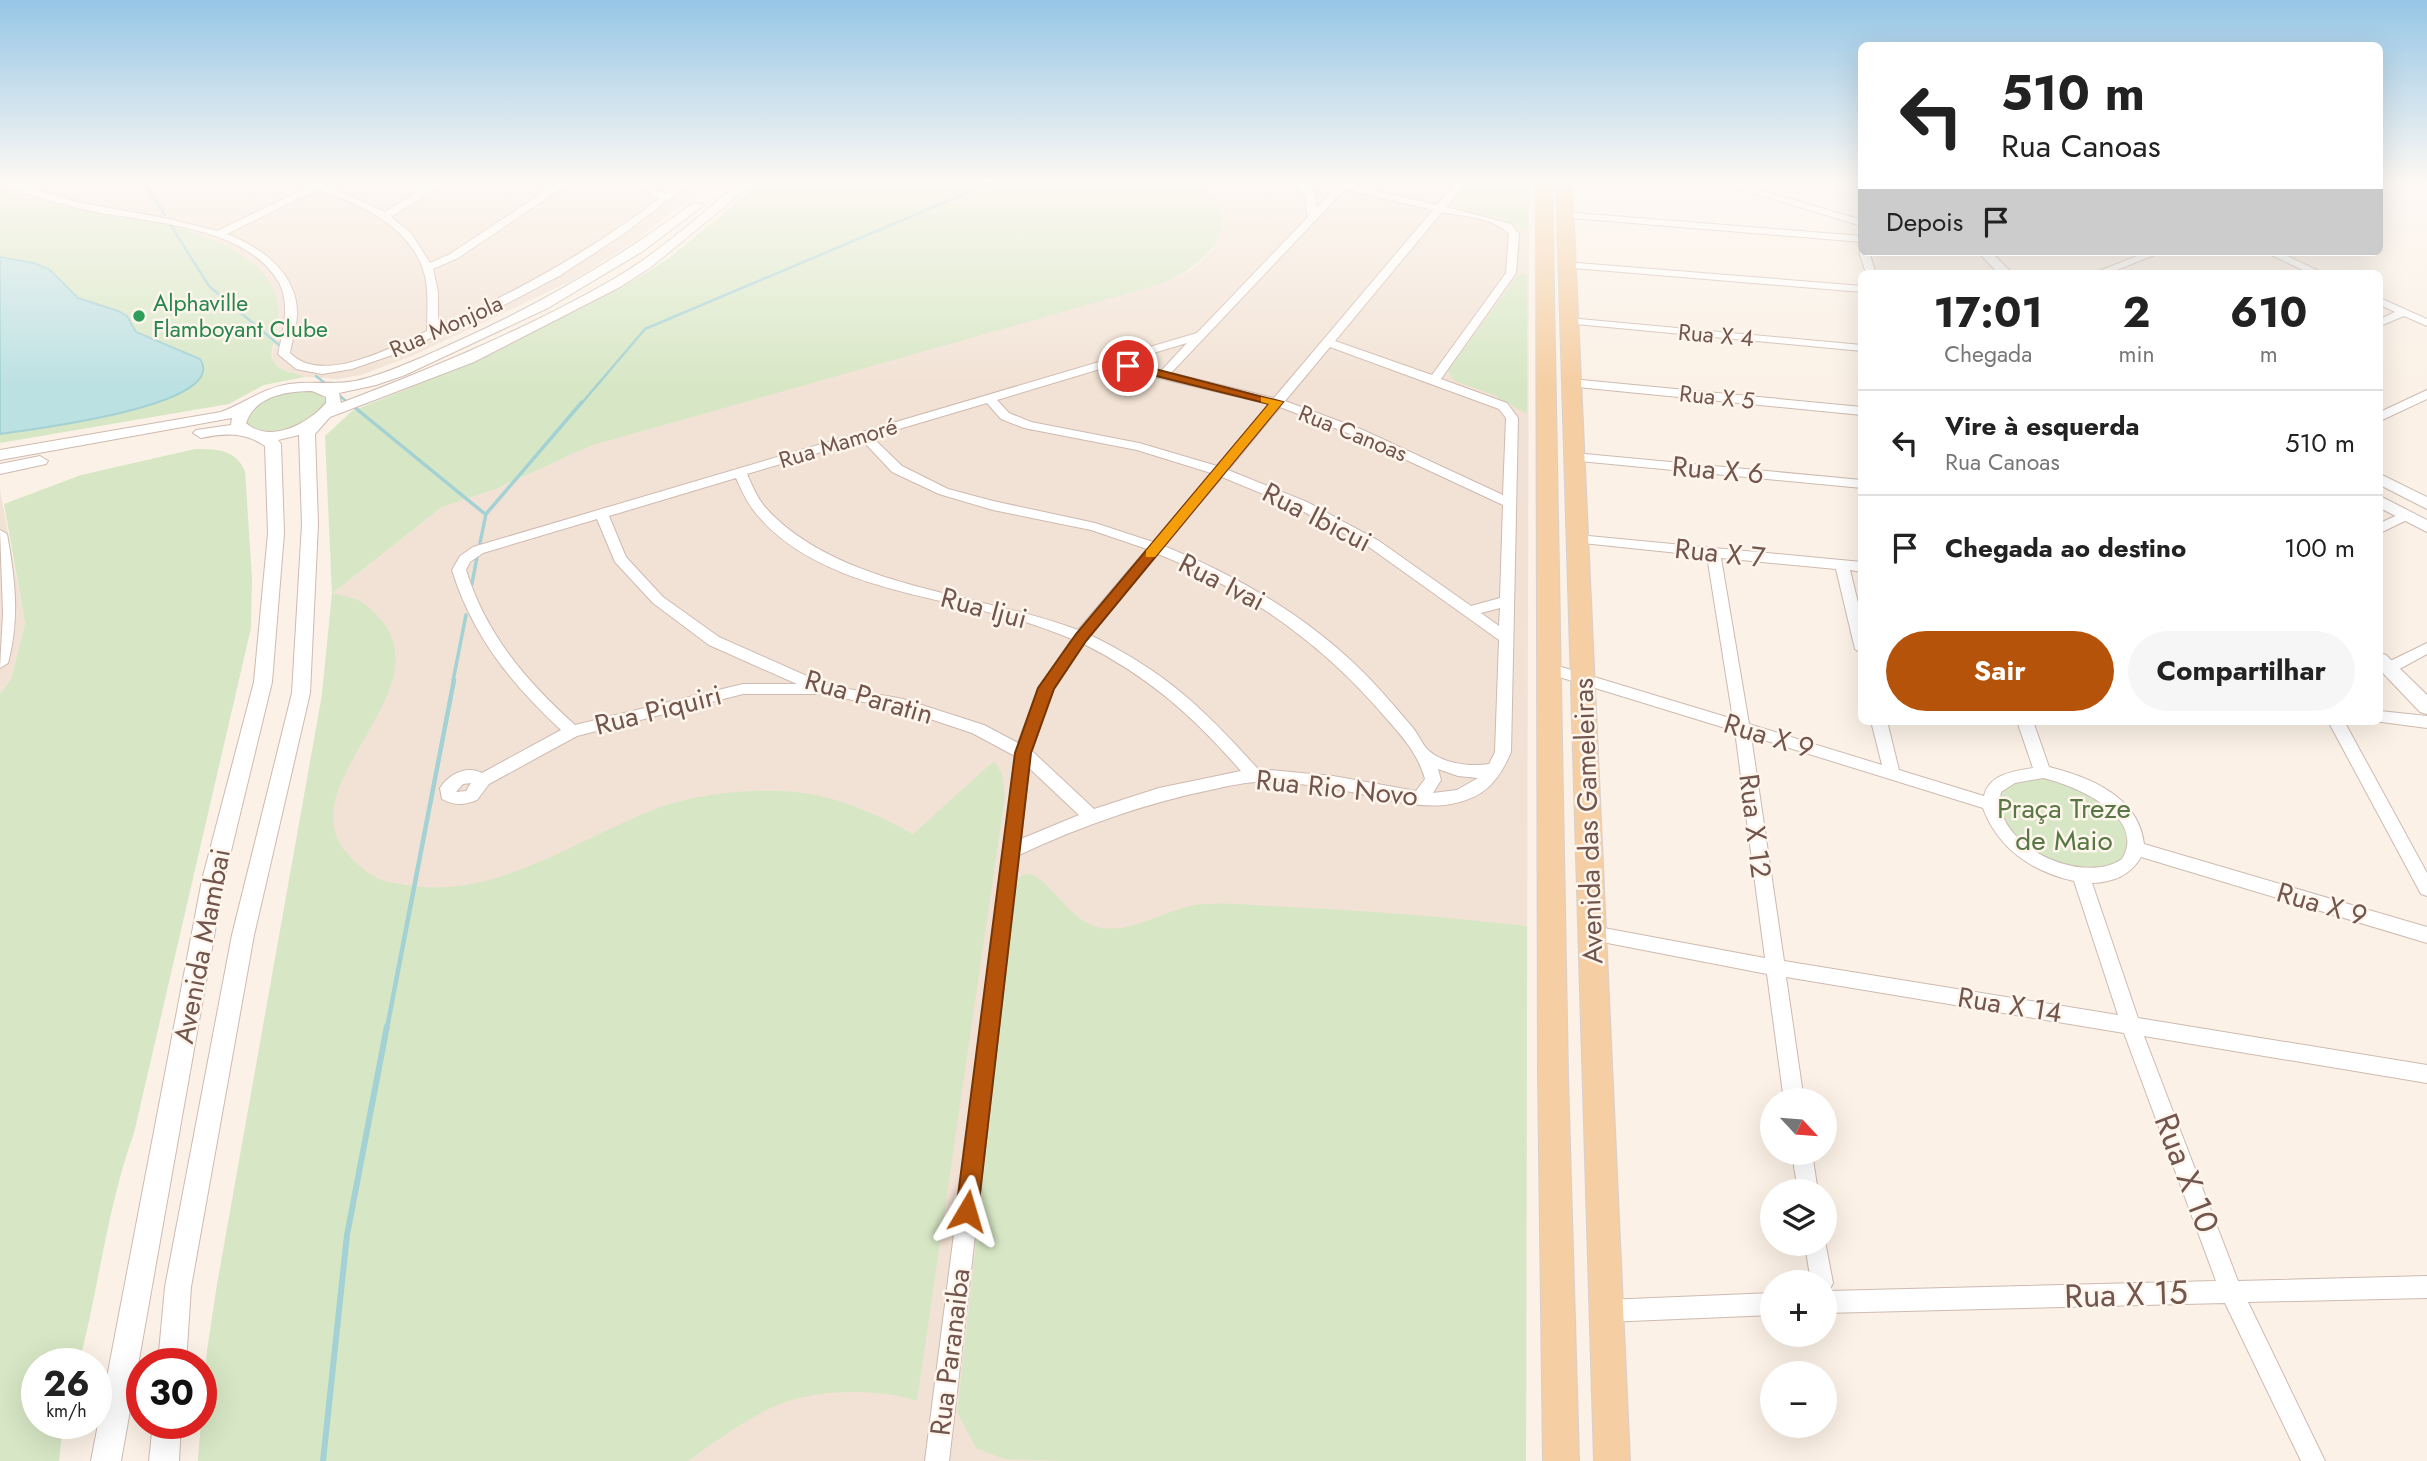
<!DOCTYPE html>
<html lang="pt">
<head>
<meta charset="utf-8">
<style>
	body { margin:0; font-family:Jost,sans-serif; background:#f6f6f6; color:#222; height:100vh; display:flex; flex-direction:column; font-size:26px; white-space:nowrap }
	* { box-sizing:border-box; margin:0 }
	p { font-size:23px; color:#767676 }
	.icon { flex:none; width:38px; height:38px; fill:none; stroke:currentColor; stroke-width:2; stroke-linecap:round; stroke-linejoin:round }
	.map { position:relative; flex:1; overflow:hidden }
	.drawer { position:absolute; left:1858px; top:270px; width:525px; height:455px; display:flex; flex-direction:column; background:#fff; border-radius:10px; box-shadow:0 7px 28px #0002 }
	.drawer>* { flex:none }
	.top-card { position:absolute; left:1858px; top:42px; width:525px; height:214px; border-radius:10px; box-shadow:0 7px 28px #0002; background:#fff; color:#222; overflow:hidden }
	.needle { width:46px; rotate:116deg }
	.controls { position:absolute; left:1760px; top:1088px; display:grid; gap:14px }
	.controls a { display:grid; place-items:center; width:77px; height:77px; border-radius:50%; background:#fff; box-shadow:0 7px 28px #0002; font-size:35px }
	.speed { position:absolute; left:21px; top:1348px; display:flex; gap:14px; font-size:35px; font-weight:700; text-align:center }
	.speed>* { display:grid; place-content:center; width:91px; height:91px; border-radius:50%; background:#fff; box-shadow:0 7px 28px #0002; line-height:1 }
	.speed small { font-size:18px; font-weight:400 }
	.speed .limit { border:10px solid #d22; background:#fff; color:#111 }
	.pin { position:absolute; display:grid; place-items:center; width:60px; height:60px; color:#fff; margin:-30px; border:4px solid #fff; border-radius:50%; box-shadow:0 2px 7px #0007 }
	.me { position:absolute; width:77px; margin:-38px; rotate:7deg; stroke-linejoin:round; filter:drop-shadow(0 0 5px #0008) }
	.turn { display:flex; align-items:center; gap:24px; height:147px; padding:0 28px; font-size:32px }
	.turn .icon { width:91px; height:91px; stroke-width:2.5 }
	.turn b { display:block; font-size:49px; line-height:60px }
	.then { display:flex; align-items:center; height:66px; padding:0 28px; background:#0003; gap:14px; font-size:26px }
	.eta { display:flex; justify-content:space-evenly; align-items:center; height:119px; text-align:center }
	.eta b { font-size:42px; font-weight:700; line-height:49px }
	.action { display:flex; gap:14px; margin-top:auto; padding:14px 28px }
	.action a { flex:1; height:80px; border-radius:42px; background:#b45309; color:#fff; font-size:28px; font-weight:700; line-height:80px; text-align:center }
	.action a+a { background:#f6f6f6; color:#222 }
	ul { padding:0; list-style:none }
	li { display:flex; align-items:center; gap:21px; height:105px; padding:0 28px; border-top:2px solid #e0e0e0 }
	li div { flex:1 }
	li b { display:block; font-size:26px }
	li em { font-style:normal }
	.map>svg:first-child { display:block }
	.residential { fill:#f2e2d5 }
	.green { fill:#d7e7c5 }
	.water { fill:#bce1e3; stroke:#a3d1d4; stroke-width:2 }
	.lines { fill:none; stroke-linecap:round; stroke-linejoin:round }
	.stream-far3 { stroke:#a3d1d4; stroke-width:2.5 }
	.stream-far2 { stroke:#a3d1d4; stroke-width:3.5 }
	.stream-far1 { stroke:#a3d1d4; stroke-width:4.5 }
	.stream { stroke:#a3d1d4; stroke-width:6 }
	.minor-casing { stroke:#cebab0; stroke-width:2 }
	.tertiary-casing { stroke:#cebab0; stroke-width:2 }
	.primary-casing { stroke:#d8d0cd; stroke-width:2 }
	.minor { fill:#fff; fill-rule:evenodd }
	.tertiary { fill:#fff; fill-rule:evenodd }
	.primary { fill:#f5cea3; fill-rule:evenodd }
	.route { fill:#b45309; stroke:#753606; stroke-width:2 }
	.slow { fill:#f59e0b }
	.leisure-dot { fill:#2e9e5b; stroke:#fef5ec; stroke-width:2.5 }
	.labels { text-anchor:middle; dominant-baseline:central; stroke-width:5; stroke-linejoin:round; paint-order:stroke }
	.far-leisure-label { font-size:23px; fill:#27864d; stroke:#fef5ec; text-anchor:start }
	.far-street-label { font-size:23px; fill:#72564d; stroke:#fef5ec }
	.street-label { font-size:28px; fill:#72564d; stroke:#fef5ec }
	.park-label { font-size:28px; fill:#597745; stroke:#fef5ec }
	.near-street-label { font-size:33px; fill:#72564d; stroke:#fef5ec }
</style>
</head>
<body>
<div class="map">
<svg width="2427" height="1461" viewBox="0 0 2427 1461">
	<rect width="100%" height="100%" fill="#fbf1e6"/>
	<path class="residential" d="M 0,181 L 712,181 L 638,239 L 573,280 L 412,356 L 361,375 L 337,379 L 305,377 L 282,369 L 273,362 L 272,353 L 279,325 L 251,261 L 234,250 L 192,231 L 51,204 L 4,190 L 0,188 Z
		M 1192,181 L 1529,181 L 1526,1461 L 198,1461 L 207,1351 L 217,1285 L 322,695 L 332,594 L 442,507 L 496,489 L 590,446 L 1173,279 L 1193,268 L 1214,248 L 1215,202 Z
		M 0,490 L 25,623 L 11,679 L 0,694 Z"/>
	<path class="green" d="M 763,181 L 1192,181 C 1255,219 1208,264 1161,284 L 590,446 L 496,489 L 442,507 L 333,593 C 341,596 355,597 363,603 C 467,679 283,780 347,853 C 355,862 367,874 379,879 C 385,882 393,882 400,884 C 493,903 575,839 658,808 C 703,791 779,785 825,797 C 856,805 885,819 913,834 L 994,761 L 1002,774 L 1005,796 L 917,1401 C 879,1388 818,1389 780,1404 C 747,1418 717,1441 688,1461 L 198,1461 L 207,1351 L 217,1285 L 322,695 L 332,594 L 325,436 L 352,411 L 477,361 L 634,280 L 669,258 Z
		M 1469,181 L 1529,181 L 1527,231 L 1500,219 L 1453,207 L 1451,203 Z
		M 0,188 C 79,222 178,208 249,260 C 273,278 284,305 276,334 C 275,342 269,353 273,360 C 278,372 295,372 305,377 L 264,385 L 229,404 L 0,443 Z
		M 1518,275 L 1527,275 L 1527,414 L 1494,395 L 1455,381 L 1448,371 Z
		M 306,390 L 316,392 L 327,400 C 322,428 266,441 246,424 L 249,411 L 268,398 Z
		M 195,449 C 217,449 235,449 245,471 L 252,578 L 251,628 L 134,1133 C 107,1208 99,1287 79,1363 L 37,1363 L 37,1423 L 63,1423 L 59,1461 L 0,1461 L 0,694 L 11,679 L 25,623 L 4,504 L 81,475 Z
		M 2030,777 C 2049,777 2071,781 2088,791 C 2107,801 2144,835 2123,858 C 2106,878 2057,867 2037,856 C 2028,850 2016,839 2009,831 C 2002,824 2001,810 1998,800 C 2006,785 2014,781 2030,777 Z
		M 1032,874 C 1058,890 1072,923 1101,928 C 1136,933 1171,906 1204,904 C 1232,902 1260,906 1289,907 C 1368,911 1447,917 1527,926 L 1526,1461 L 1066,1461 L 1004,1459 L 976,1448 L 957,1412 L 1017,881 L 1022,875 Z"/>
	<path class="water" d="M 0,257 L 34,263 L 49,269 L 78,298 L 118,311 L 127,316 L 136,332 L 200,359 C 232,406 25,430 0,434 Z"/>
	<g class="lines">
		<path class="stream-far3" d="M 143,181 L 165,215
			M 170,224 L 209,286 L 279,345
			M 316,376 L 326,384
			M 340,396 L 346,401
			M 581,404 L 645,329 L 995,181"/>
		<path class="stream-far2" d="M 353,406 L 485,514
			M 480,543 L 486,514 L 582,402
			M 472,584 L 477,557
			M 453,681 L 466,615"/>
		<path class="stream-far1" d="M 387,1028 L 454,680"/>
		<path class="stream" d="M 323,1461 L 347,1235 L 387,1026"/>
		<g class="minor-casing">
			<path id="minor" d="M 0,181 L 11,181 L 77,202 L 169,219 L 217,231 L 308,187 L 295,181 L 322,183 L 385,212 L 435,181 L 447,181 L 391,217 L 411,233 L 430,263 L 450,254 L 560,181 L 572,181 L 458,258 L 433,269 L 438,292 L 438,327 C 518,291 591,251 660,198 L 653,196 L 639,181 L 650,181 L 659,192 L 666,193 L 682,181 L 693,181 L 622,235 L 561,275 L 504,305 L 395,354 L 352,369 L 322,374 L 296,369 L 278,354 C 283,331 291,303 278,281 C 244,224 145,223 87,210 C 57,204 28,194 0,184 ZM 318,189 C 360,204 413,227 425,276 C 429,294 427,313 427,331 C 392,347 323,386 290,353 C 292,341 296,328 297,316 C 299,274 261,247 227,234 Z
				M 1291,181 L 1302,181 L 1314,192 L 1317,208 L 1342,181 L 1353,181 L 1350,185 L 1437,205 L 1457,181 L 1467,181 L 1446,207 L 1511,224 L 1519,234 L 1516,273 L 1441,379 L 1507,403 L 1518,418 L 1511,752 C 1499,780 1485,798 1451,804 C 1417,810 1380,797 1346,791 C 1324,786 1301,784 1278,782 C 1254,780 1233,785 1210,790 C 1143,804 1081,826 1019,855 L 949,1461 L 925,1461 L 1015,756 L 972,733 L 897,708 L 820,694 L 743,694 L 577,736 L 489,784 L 477,800 C 464,805 454,806 442,799 L 440,788 C 449,774 467,765 482,773 L 561,730 C 511,684 472,635 452,570 L 460,556 L 473,547 L 1197,333 L 1308,217 L 1304,193 ZM 1345,189 L 1433,210 L 1274,398 L 1171,373 ZM 1442,212 C 1462,216 1495,218 1509,234 L 1506,273 L 1432,375 L 1335,341 ZM 1187,343 L 1161,371 L 1123,362 ZM 1330,347 L 1499,409 L 1506,418 L 1503,495 L 1363,430 L 1285,401 ZM 1110,366 L 1112,367 L 1269,404 L 1217,466 L 1139,443 L 1031,422 L 1009,413 L 997,400 ZM 987,403 L 1001,419 L 1024,428 L 1137,450 L 1211,473 L 1153,542 L 1095,523 L 993,501 L 948,489 L 902,466 L 872,437 ZM 1280,407 L 1355,436 L 1503,505 L 1500,598 L 1471,606 L 1379,541 L 1307,502 L 1228,470 ZM 862,440 L 892,472 L 939,494 L 993,510 L 1091,530 L 1147,549 L 1078,630 C 980,593 837,588 765,507 C 757,498 752,485 747,474 ZM 1222,477 L 1297,508 L 1369,547 L 1499,640 L 1495,752 L 1489,764 C 1470,767 1443,764 1428,750 C 1422,744 1418,734 1413,728 C 1397,709 1380,689 1363,672 C 1308,617 1236,575 1164,546 ZM 736,478 C 741,489 746,501 754,511 C 809,581 915,593 996,614 C 1022,620 1047,629 1072,639 L 1038,689 L 1018,743 L 984,725 L 903,699 L 827,685 L 719,637 L 663,597 L 626,557 L 609,516 ZM 597,519 L 615,562 L 653,603 L 709,645 L 797,684 L 743,684 L 575,725 C 525,680 486,634 466,570 L 470,562 L 483,553 ZM 1158,554 C 1246,589 1324,645 1385,717 C 1402,736 1418,754 1425,779 L 1416,791 L 1333,776 L 1258,769 C 1203,708 1166,672 1090,635 ZM 1500,608 L 1499,626 L 1481,613 ZM 1084,644 C 1149,677 1193,716 1241,771 L 1159,788 L 1094,809 L 1032,751 L 1053,690 ZM 1029,768 L 1079,815 L 1021,839 ZM 1438,769 L 1458,776 L 1478,778 L 1457,790 L 1433,793 L 1441,780 ZM 471,783 L 466,791 L 456,792 L 463,784 Z
				M 1713,181 L 1729,181 L 1862,220 L 1862,226 Z
				M 1564,212 L 1862,236 L 1862,242 L 1560,217 L 1559,215 Z
				M 1862,249 L 1862,252 L 1869,252 L 1876,273 L 1866,273 L 1859,252 Z
				M 2147,252 L 2162,252 L 2109,273 L 2094,273 Z
				M 2265,252 L 2279,252 L 2323,273 L 2309,273 Z
				M 1565,262 L 1862,286 L 1862,292 L 1561,267 L 1560,265 Z
				M 2380,298 L 2427,319 L 2427,326 L 2404,316 L 2380,326 L 2380,319 L 2395,312 L 2380,305 Z
				M 1569,318 L 1862,345 L 1862,351 L 1565,323 L 1563,321 Z
				M 1571,379 L 1862,407 L 1862,415 L 1567,386 L 1567,380 Z
				M 2427,390 L 2427,399 L 2380,421 L 2380,412 Z
				M 1574,453 L 1862,480 L 1862,488 L 1569,460 L 1568,457 Z
				M 2406,511 L 2413,515 L 2411,518 L 2380,533 L 2380,523 Z
				M 0,530 L 7,534 C 15,579 20,618 8,663 L 0,668 L 3,613 Z
				M 1578,535 L 1862,562 L 1862,572 L 1850,570 L 1862,619 L 1862,654 L 1855,649 L 1836,569 L 1721,558 L 1749,724 L 1882,765 L 1871,721 L 1887,721 L 1899,770 L 1984,796 C 1989,774 2014,771 2033,768 L 2017,721 L 2033,721 L 2049,767 C 2090,777 2139,797 2144,844 L 2427,927 L 2427,943 L 2141,857 C 2130,876 2113,882 2092,883 L 2138,1018 L 2427,1065 L 2427,1083 L 2144,1036 L 2238,1281 L 2427,1276 L 2427,1298 L 2248,1302 L 2325,1461 L 2301,1461 L 2225,1303 L 1825,1313 L 1825,1283 L 1811,1283 L 1805,1244 L 1825,1244 L 1825,1241 L 1833,1283 L 1829,1291 L 2216,1281 L 2124,1033 L 1786,977 L 1804,1101 L 1784,1101 L 1767,974 L 1587,939 L 1584,934 L 1587,929 L 1593,926 L 1765,958 L 1735,731 L 1543,672 L 1540,668 L 1548,663 L 1733,719 L 1707,556 L 1573,542 L 1571,539 L 1573,536 ZM 1751,736 L 1983,808 C 1998,849 2033,872 2074,881 L 2118,1015 L 1784,961 ZM 2043,778 C 2074,785 2148,816 2122,859 C 2082,887 1990,844 2001,792 L 2015,783 Z
				M 2427,643 L 2427,654 L 2394,672 L 2384,672 L 2381,668 L 2384,664 Z
				M 2380,711 L 2427,716 L 2427,728 L 2374,721 L 2380,721 Z
				M 2328,721 L 2344,721 L 2427,873 L 2427,896 L 2421,894 Z
				M 1792,1153 L 1812,1153 L 1818,1192 L 1798,1192 Z
				M 1773,1293 L 1773,1315 L 1606,1322 L 1598,1319 L 1595,1311 L 1598,1303 L 1606,1300 Z"/>
		</g>
		<g class="tertiary-casing">
			<path id="tertiary" d="M 742,181 L 756,181 L 651,267 L 620,287 L 474,362 L 330,417 L 315,434 L 318,524 L 310,693 L 254,935 L 191,1287 L 186,1363 L 158,1363 L 165,1287 L 232,935 L 292,693 L 302,524 L 299,435 L 278,440 L 281,444 L 284,533 L 272,682 L 224,880 L 121,1461 L 91,1461 L 202,880 L 254,682 L 268,533 L 265,446 C 245,432 224,433 201,438 L 193,433 L 196,430 L 231,425 L 232,418 L 0,460 L 0,450 L 221,412 C 245,403 263,388 289,384 C 316,380 340,387 367,378 C 398,369 427,355 456,342 C 540,304 620,258 694,202 L 704,205 L 643,251 L 548,308 L 405,375 L 376,385 L 339,393 L 341,403 C 433,368 524,330 610,281 C 658,254 699,215 742,181 ZM 312,391 L 326,397 L 326,403 C 308,424 270,444 246,423 C 255,396 287,391 312,391 Z
				M 1978,252 L 1991,252 L 2012,273 L 1998,273 Z
				M 40,456 L 48,461 L 46,464 L 0,474 L 0,464 Z
				M 2380,474 L 2427,497 L 2427,509 L 2380,485 Z
				M 2380,496 L 2427,520 L 2427,532 L 2380,508 Z
				M 2380,653 L 2386,655 L 2427,695 L 2427,714 L 2420,712 L 2380,670 Z
				M 153,1423 L 181,1423 L 179,1461 L 149,1461 Z"/>
		</g>
		<g class="primary-casing">
			<path id="primary" d="M 1536,181 L 1552,181 L 1568,1076 L 1579,1461 L 1543,1461 L 1538,1076 Z
				M 1556,181 L 1572,181 L 1630,1461 L 1594,1461 Z"/>
		</g>
		<use href="#minor" class="minor"/>
		<use href="#tertiary" class="tertiary"/>
		<use href="#primary" class="primary"/>
	</g>
	<linearGradient id="sky" x2="0" y2="1"><stop stop-color="#96c6e6"/><stop offset="0.47" stop-color="#fdf9f4"/><stop offset="1" stop-color="#fdf9f4" stop-opacity="0"/></linearGradient>
	<rect width="2427" height="386" fill="url(#sky)"/>
	<path class="route" d="M 1128,362 L 1283,402 L 1086,641 L 1054,689 L 1031,753 L 978,1211 L 975,1219 L 967,1222 L 960,1219 L 956,1211 L 1015,753 L 1038,688 L 1076,634 L 1269,404 L 1124,368 L 1122,366 Z"/>
	<path class="slow" d="M 1261,397 L 1283,402 L 1155,557 L 1146,557 L 1146,551 L 1269,404 L 1261,402 Z"/>
	<circle class="leisure-dot" cx="139" cy="316" r="7"/>
	<g class="labels">
		<g class="far-leisure-label">
			<text x="153" y="303">Alphaville<tspan x="153" dy="26">Flamboyant Clube</tspan></text>
		</g>
		<g class="far-street-label">
			<text transform="translate(446 326) rotate(-24)">Rua Monjola</text>
			<text transform="translate(1716 335) rotate(5)">Rua X 4</text>
			<text transform="translate(1717 397) rotate(6)">Rua X 5</text>
			<text transform="translate(1353 433) rotate(22)">Rua Canoas</text>
			<text transform="translate(838 443) rotate(-17)">Rua Mamoré</text>
		</g>
		<g class="street-label">
			<text transform="translate(1718 470) rotate(5)">Rua X 6</text>
			<text transform="translate(1317 517) rotate(27)">Rua Ibicui</text>
			<text transform="translate(1720 553) rotate(6)">Rua X 7</text>
			<text transform="translate(1222 582) rotate(27)">Rua Ivai</text>
			<text transform="translate(984 608) rotate(15)">Rua Ijui</text>
			<text transform="translate(869 697) rotate(16)">Rua Paratin</text>
			<text transform="translate(658 710) rotate(-14)">Rua Piquiri</text>
			<text transform="translate(1769 736) rotate(17)">Rua X 9</text>
			<text transform="translate(1337 788) rotate(6)">Rua Rio Novo</text>
			<text transform="translate(1588 821) rotate(-92)">Avenida das Gameleiras</text>
			<text transform="translate(1755 826) rotate(83)">Rua X 12</text>
			<text transform="translate(2322 904) rotate(16)">Rua X 9</text>
			<text transform="translate(202 946) rotate(-79)">Avenida Mambai</text>
			<text transform="translate(2010 1005) rotate(9)">Rua X 14</text>
			<text transform="translate(950 1352) rotate(-83)">Rua Paranaiba</text>
		</g>
		<g class="park-label">
			<text x="2064" y="808">Praça Treze<tspan x="2064" dy="32">de Maio</tspan></text>
		</g>
		<g class="near-street-label">
			<text transform="translate(2187 1173) rotate(69)">Rua X 10</text>
			<text transform="translate(2126 1294) rotate(-2)">Rua X 15</text>
		</g>
	</g>
</svg>
<div class="controls">
<a><svg class="needle" viewBox="-14 -14 28 28"><path d="M0-13l5 13h-10z" fill="#e53935"/><path d="M0 13l5-13h-10z" fill="#767676"/></svg></a>
<a><svg class="icon" aria-label="layers" viewBox="0 0 24 24"><path d="M12 4l9 5-9 5-9-5zM3 14l9 5 9-5"/></svg></a>
<a>+</a>
<a>−</a>
</div>
<div class="speed"><div>26<small>km/h</small></div><div class="limit">30</div></div>
<div class="pin" style="left:1128px;top:366px;background:#d93025"><svg class="icon" aria-label="arrive" viewBox="0 0 24 24"><path d="M6 21V4h12l-3 4 3 4H6"/></svg></div>
<svg class="me" style="left:967px;top:1211px" viewBox="-20 -20 40 40"><path d="M0-17L14 15 0 8-14 15z" fill="#b45309" stroke="#fff" stroke-width="4"/></svg>
<div class="top-card">
<div class="turn"><svg class="icon" aria-label="left" viewBox="0 0 24 24"><path d="M17 20v-9H6M10 6l-5 5 5 5"/></svg><div><b>510 m</b>Rua Canoas</div></div>
<div class="then">Depois<svg class="icon" aria-label="arrive" viewBox="0 0 24 24"><path d="M6 21V4h12l-3 4 3 4H6"/></svg></div>
</div>
<section class="drawer">
<div class="eta">
<div><b>17:01</b><p>Chegada</p></div>
<div><b>2</b><p>min</p></div>
<div><b>610</b><p>m</p></div>
</div>
<ul>
<li><svg class="icon" aria-label="left" viewBox="0 0 24 24"><path d="M17 20v-9H6M10 6l-5 5 5 5"/></svg><div><b>Vire à esquerda</b><p>Rua Canoas</p></div><em>510 m</em></li>
<li><svg class="icon" aria-label="arrive" viewBox="0 0 24 24"><path d="M6 21V4h12l-3 4 3 4H6"/></svg><div><b>Chegada ao destino</b></div><em>100 m</em></li>
</ul>
<div class="action"><a>Sair</a><a>Compartilhar</a></div>
</section>
</div>
</body>
</html>
